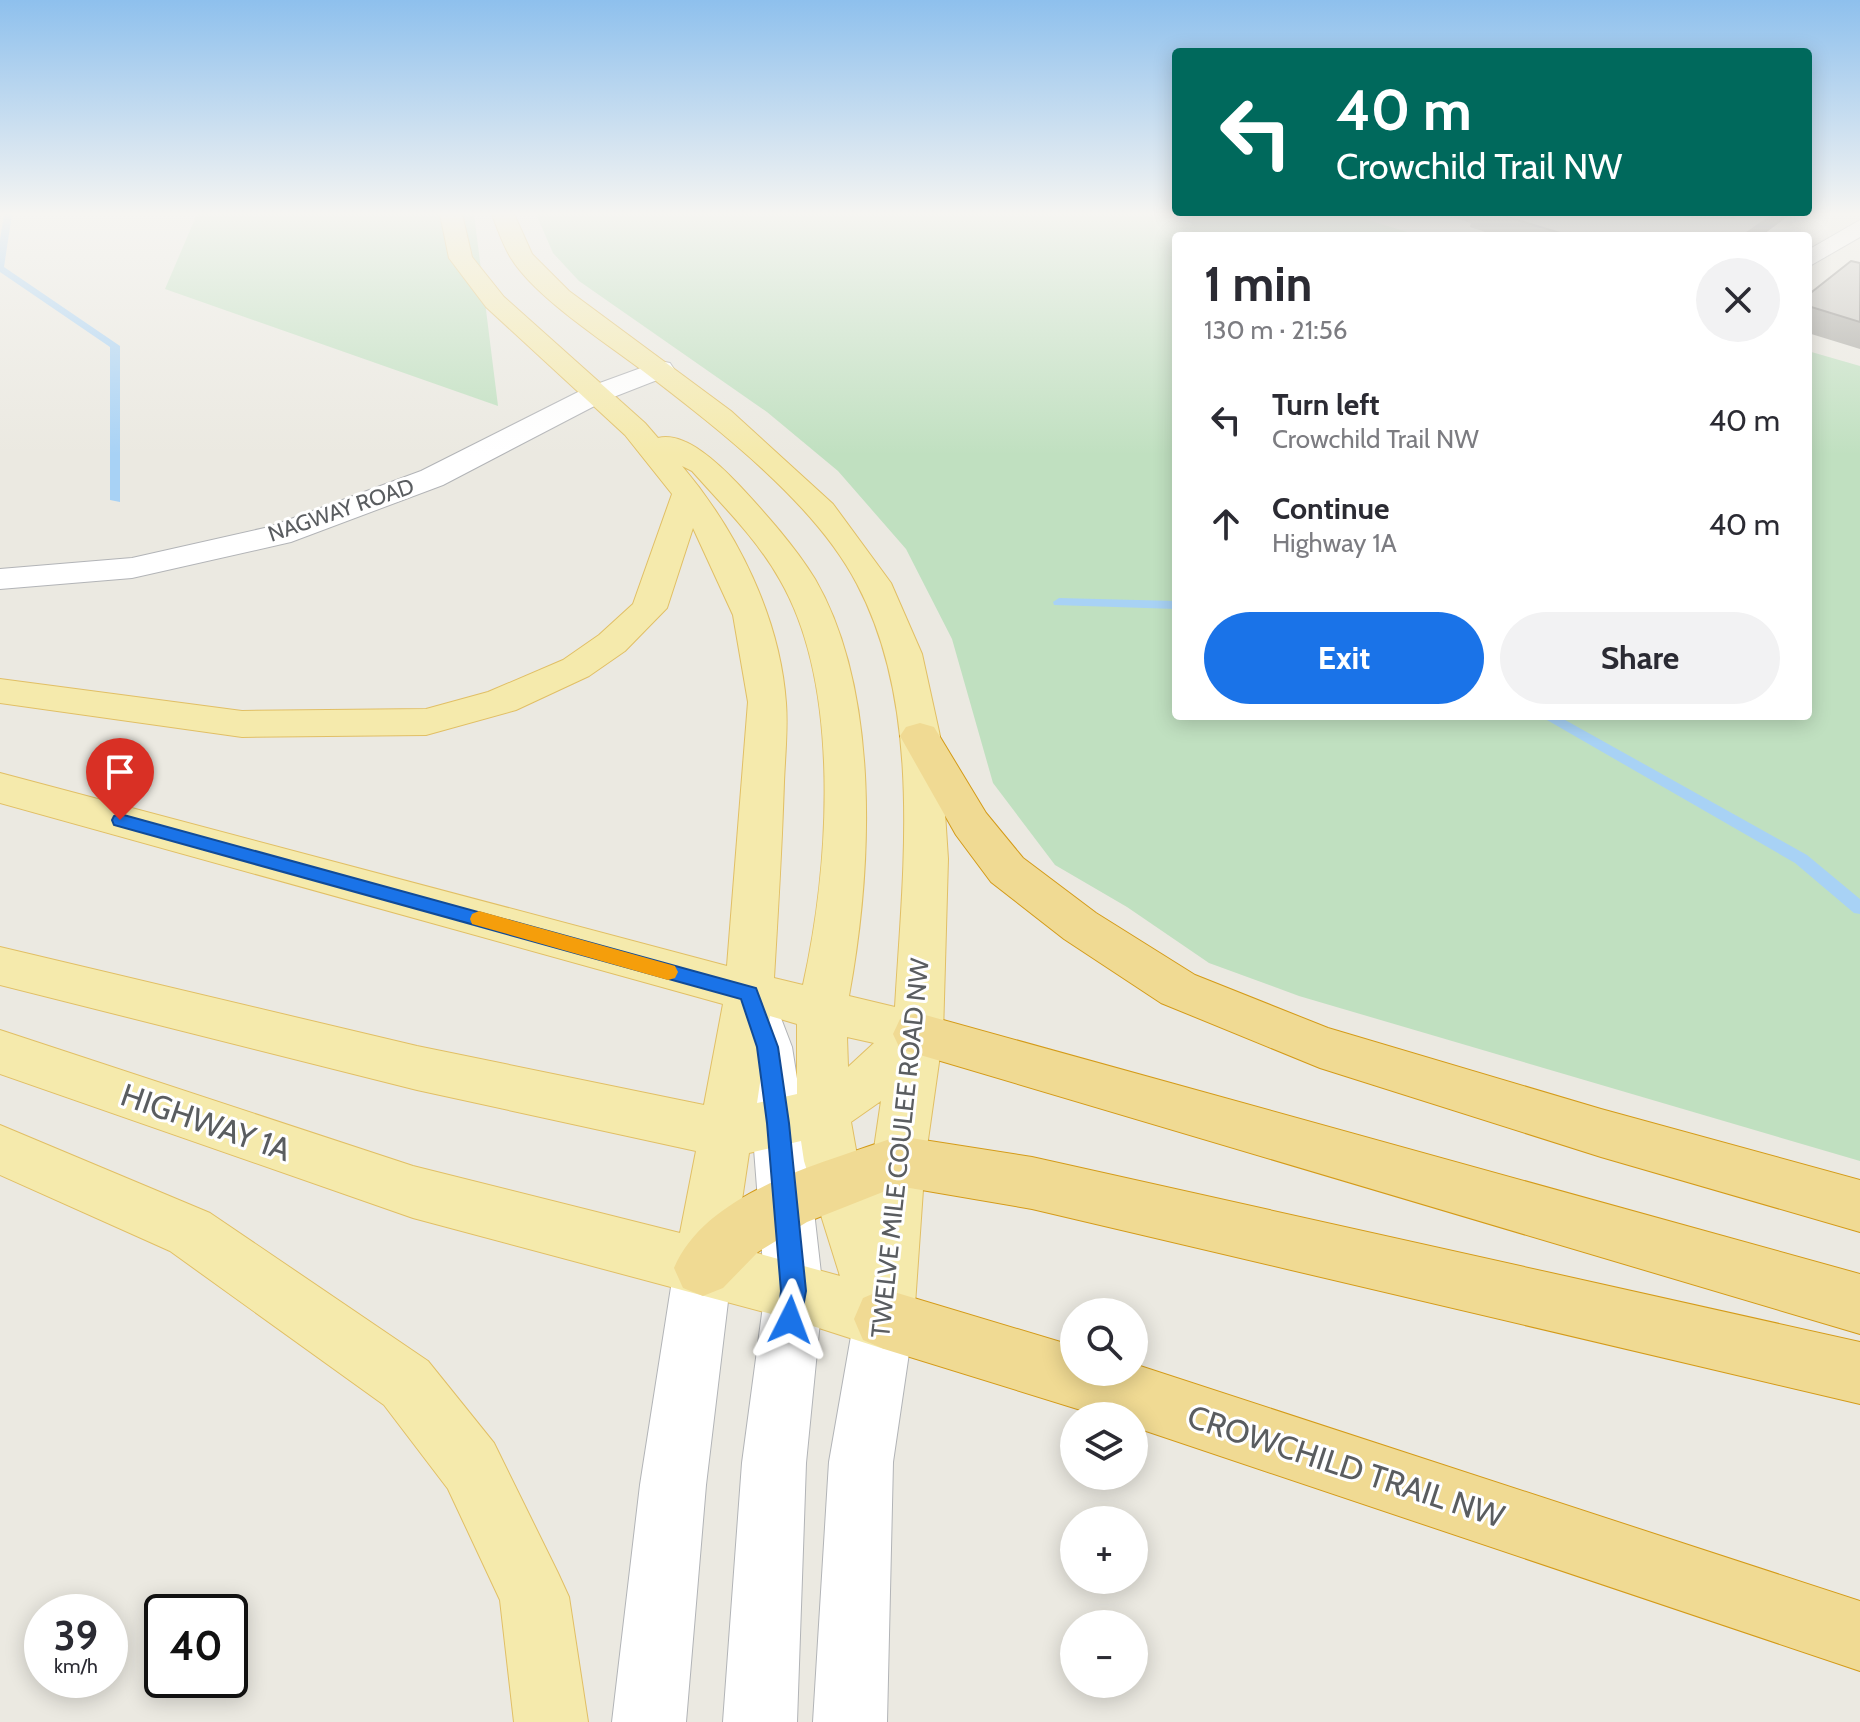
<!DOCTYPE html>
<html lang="en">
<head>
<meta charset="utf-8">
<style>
	body { margin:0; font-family:Cabin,sans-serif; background:#f2f2f3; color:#2b2b33; height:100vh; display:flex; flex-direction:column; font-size:30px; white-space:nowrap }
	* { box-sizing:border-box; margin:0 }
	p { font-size:26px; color:#7c7c81 }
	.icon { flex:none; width:44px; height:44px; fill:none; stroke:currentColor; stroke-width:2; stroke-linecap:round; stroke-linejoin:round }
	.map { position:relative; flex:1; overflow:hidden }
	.details { position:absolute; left:1172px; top:232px; width:640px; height:488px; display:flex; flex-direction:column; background:#fff; border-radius:8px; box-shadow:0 4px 20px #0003 }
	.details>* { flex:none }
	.banner { position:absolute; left:1172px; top:48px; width:640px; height:168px; border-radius:8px; box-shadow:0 4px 20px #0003; background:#00695c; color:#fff; overflow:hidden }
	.fabs { position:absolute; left:1060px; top:1298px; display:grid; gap:16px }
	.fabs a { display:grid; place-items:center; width:88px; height:88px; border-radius:50%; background:#fff; box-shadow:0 4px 20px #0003; font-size:40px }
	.speed { position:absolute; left:24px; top:1594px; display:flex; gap:16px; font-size:40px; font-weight:700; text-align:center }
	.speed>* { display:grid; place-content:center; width:104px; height:104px; border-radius:50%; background:#fff; box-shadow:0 4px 20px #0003; line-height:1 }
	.speed small { font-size:20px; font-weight:400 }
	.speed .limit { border:4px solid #111; border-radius:12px; background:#fff; color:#111 }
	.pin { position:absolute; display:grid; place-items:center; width:68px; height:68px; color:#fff; margin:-82px -34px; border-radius:50% 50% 50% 0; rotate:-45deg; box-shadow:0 0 8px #0007 }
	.pin .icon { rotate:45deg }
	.me { position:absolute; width:88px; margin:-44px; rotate:3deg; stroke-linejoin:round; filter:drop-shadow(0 0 6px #0008) }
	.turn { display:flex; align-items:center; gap:28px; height:168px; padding:0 32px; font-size:36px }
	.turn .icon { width:104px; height:104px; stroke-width:2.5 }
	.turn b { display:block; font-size:56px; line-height:68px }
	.round { display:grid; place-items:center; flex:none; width:84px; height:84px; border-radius:42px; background:#f2f2f3 }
	.overview { display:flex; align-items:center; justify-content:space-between; height:136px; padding:0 32px }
	h1 { font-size:48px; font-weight:700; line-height:60px }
	.button { display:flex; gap:16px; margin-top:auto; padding:16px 32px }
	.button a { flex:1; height:92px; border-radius:48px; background:#1a73e8; color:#fff; font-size:32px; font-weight:700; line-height:92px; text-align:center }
	.button a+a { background:#f2f2f3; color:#2b2b33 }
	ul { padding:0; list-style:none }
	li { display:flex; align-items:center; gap:24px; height:104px; padding:0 32px }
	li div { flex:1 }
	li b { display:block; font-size:30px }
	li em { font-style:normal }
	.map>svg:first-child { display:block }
	.green { fill:#c0e0c0 }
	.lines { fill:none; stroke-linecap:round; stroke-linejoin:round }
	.stream { fill:#a8d2f5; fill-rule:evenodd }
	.minor-casing { stroke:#b2b4b7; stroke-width:2 }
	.major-casing { stroke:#e1bf65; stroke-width:2 }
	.highway-casing { stroke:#d49b19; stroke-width:2 }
	.minor { fill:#fff; fill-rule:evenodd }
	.major { fill:#f5eaac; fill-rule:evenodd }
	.highway { fill:#f0da93; fill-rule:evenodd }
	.wall { fill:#aaa9a3 }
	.shaded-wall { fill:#8b8985 }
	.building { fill:#c6c4be; stroke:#8b8985; stroke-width:2 }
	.route { fill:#1a73e8; stroke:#114b97; stroke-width:2 }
	.slow { fill:#f59e0b }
	.labels { text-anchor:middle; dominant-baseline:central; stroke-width:6; stroke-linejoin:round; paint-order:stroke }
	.far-street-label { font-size:22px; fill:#5a5d60; stroke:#fff }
	.street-label { font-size:26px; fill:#5a5d60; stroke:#fff }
	.near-street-label { font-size:32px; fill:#5a5d60; stroke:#fff }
</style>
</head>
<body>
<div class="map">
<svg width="1860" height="1722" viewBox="0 0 1860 1722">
	<rect width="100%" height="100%" fill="#ebe9e1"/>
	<path class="green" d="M 197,214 L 474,214 L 498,406 L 165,289 Z
		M 536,214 L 1348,214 L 1421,236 L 1176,236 L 1176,716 L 1808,716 L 1808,351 L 1860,366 L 1860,1161 L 1299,996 L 1209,963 L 1127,907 L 1055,865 L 993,783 L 952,639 L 906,549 L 838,471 L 767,412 L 579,281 L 553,253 Z"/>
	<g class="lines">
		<path class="stream" d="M 4,214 L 12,214 L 4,267 L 120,346 L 120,502 L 110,500 L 110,347 L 0,272 L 0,240 Z
			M 1059,598 L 1176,601 L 1176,609 L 1054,605 L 1053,602 Z
			M 1540,716 L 1558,716 L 1807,855 L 1860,899 L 1860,914 L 1854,913 L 1795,863 Z"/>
		<g class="minor-casing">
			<path id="minor" d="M 1860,220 L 1860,237 L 1808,267 L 1808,250 Z
				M 660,361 L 670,363 L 674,369 L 670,375 L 606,400 L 443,485 L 291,542 L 132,578 L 0,589 L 0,569 L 132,558 L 269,527 L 421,471 L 586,388 Z
				M 749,973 L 766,979 L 792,1047 L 804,1123 L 823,1291 L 806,1463 L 797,1722 L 723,1722 L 742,1463 L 765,1291 L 752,1123 L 742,1047 L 725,993 L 732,979 Z
				M 703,1240 L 723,1248 L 732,1268 L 706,1485 L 686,1722 L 612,1722 L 640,1485 L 674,1268 L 683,1248 Z
				M 884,1289 L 905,1298 L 914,1319 L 893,1462 L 887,1722 L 813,1722 L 829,1462 L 854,1319 L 863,1298 Z"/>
		</g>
		<g class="major-casing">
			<path id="major" d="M 440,214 L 462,214 L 472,257 L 504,297 L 645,423 L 658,438 C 686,431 721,466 739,485 C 766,514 794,545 815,579 C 881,693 872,871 849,996 L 895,1007 C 903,871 923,709 857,584 C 814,501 713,425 639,368 C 603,341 534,296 511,258 C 503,245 497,228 492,214 L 514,214 L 532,254 L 569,291 L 731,411 L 833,504 L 891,583 L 922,654 L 940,736 L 948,859 L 943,1034 L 925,1161 L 914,1319 L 905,1340 L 884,1349 L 794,1320 L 413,1218 L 0,1074 L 0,1030 L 413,1166 L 680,1233 L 696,1151 L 417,1090 L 0,985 L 0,947 L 417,1046 L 704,1105 L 723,1004 L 0,803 L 0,773 L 727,966 L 748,702 L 733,615 L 693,528 L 667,608 L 625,651 L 589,676 L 516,710 L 426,735 L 242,737 L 0,703 L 0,679 L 242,711 L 426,709 L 488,692 L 563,660 L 599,635 L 633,604 L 672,494 L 625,435 L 486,307 L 449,258 ZM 682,466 L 692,471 C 723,506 757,539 780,580 C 842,687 829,868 803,985 L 774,978 C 778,912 782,847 784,782 C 785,756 788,729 786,703 C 780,617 737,531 682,466 ZM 770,1016 L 797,1024 L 797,1094 L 757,1103 ZM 847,1037 L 874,1043 L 848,1067 ZM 881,1101 L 868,1189 L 858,1161 L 851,1122 ZM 801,1141 L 804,1161 L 840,1276 L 735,1247 L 749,1153 Z
				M 0,1125 L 210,1213 L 428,1361 L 494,1443 L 558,1573 L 569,1597 L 588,1722 L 514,1722 L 500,1600 L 448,1489 L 384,1405 L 170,1251 L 0,1175 Z"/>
		</g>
		<g class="highway-casing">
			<path id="highway" d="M 920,723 L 934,727 L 986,813 L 1023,858 L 1096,913 L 1195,975 L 1328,1028 L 1601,1109 L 1860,1180 L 1860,1232 L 1601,1157 L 1320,1068 L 1161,1003 L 1064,939 L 991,882 L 956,835 L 900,736 L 906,727 Z
				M 918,1013 L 1860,1274 L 1860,1334 L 900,1049 L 893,1034 L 900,1019 Z
				M 898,1136 L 1032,1157 L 1860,1342 L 1860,1404 L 1032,1209 L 898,1186 L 807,1222 L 758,1252 L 723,1288 L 703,1296 L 683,1288 L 674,1268 C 707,1190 825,1163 898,1136 Z
				M 884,1289 L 1074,1346 L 1074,1372 L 1134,1372 L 1134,1364 L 1860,1601 L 1860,1671 L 1134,1427 L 1134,1416 L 1100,1416 L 884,1349 L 863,1340 L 854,1319 L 863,1298 Z"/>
		</g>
		<use href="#minor" class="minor"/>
		<use href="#major" class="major"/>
		<use href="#highway" class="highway"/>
	</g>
	<path class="wall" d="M 1441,214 L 1791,214 L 1761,236 L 1497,236 L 1470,227 L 1471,223 Z
		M 1860,263 L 1860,349 L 1808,333 L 1808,295 Z"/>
	<path class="shaded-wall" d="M 1774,214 L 1791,214 L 1761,236 L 1742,236 Z"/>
	<path class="building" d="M 1498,214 L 1678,214 L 1696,218 L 1733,218 L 1736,216 L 1735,214 L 1774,214 L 1742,236 L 1570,236 Z
		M 1851,261 L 1860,263 L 1860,322 L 1808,306 L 1808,295 Z"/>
	<linearGradient id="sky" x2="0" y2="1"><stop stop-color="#8ec0ed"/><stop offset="0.47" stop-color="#f6f5f2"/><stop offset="1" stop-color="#f6f5f2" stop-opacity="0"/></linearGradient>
	<rect width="1860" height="455" fill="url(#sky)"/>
	<path class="route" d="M 120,814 L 756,988 L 778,1047 L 789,1123 L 806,1291 L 799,1329 L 790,1332 L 782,1329 L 778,1320 L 781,1291 L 767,1123 L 757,1047 L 741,999 L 114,825 L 112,820 L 114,816 Z"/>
	<path class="slow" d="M 479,911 L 668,964 L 675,966 L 678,972 L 675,978 L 668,980 L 472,924 L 470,919 L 472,914 Z"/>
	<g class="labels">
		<g class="far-street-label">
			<text transform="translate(341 510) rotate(-19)">NAGWAY ROAD</text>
		</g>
		<g class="street-label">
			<text transform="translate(900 1148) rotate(-84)">TWELVE MILE COULEE ROAD NW</text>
		</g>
		<g class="near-street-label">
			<text transform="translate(206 1122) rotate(19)">HIGHWAY 1A</text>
			<text transform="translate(1346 1466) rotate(18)">CROWCHILD TRAIL NW</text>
		</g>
	</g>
</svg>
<div class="fabs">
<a><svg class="icon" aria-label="search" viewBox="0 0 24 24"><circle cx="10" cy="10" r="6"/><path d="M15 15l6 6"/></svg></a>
<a><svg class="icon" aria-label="layers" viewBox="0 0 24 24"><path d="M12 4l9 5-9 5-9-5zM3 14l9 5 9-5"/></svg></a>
<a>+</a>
<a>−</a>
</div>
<div class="speed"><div>39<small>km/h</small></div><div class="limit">40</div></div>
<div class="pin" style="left:120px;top:820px;background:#d93025"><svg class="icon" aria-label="arrive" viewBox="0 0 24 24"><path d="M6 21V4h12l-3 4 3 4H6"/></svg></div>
<svg class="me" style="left:790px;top:1320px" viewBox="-20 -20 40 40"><path d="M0-17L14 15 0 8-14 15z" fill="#1a73e8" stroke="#fff" stroke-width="4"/></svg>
<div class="banner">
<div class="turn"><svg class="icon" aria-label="left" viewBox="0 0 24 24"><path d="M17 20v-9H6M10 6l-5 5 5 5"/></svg><div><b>40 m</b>Crowchild Trail NW</div></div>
</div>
<section class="details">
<div class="overview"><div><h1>1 min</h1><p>130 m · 21:56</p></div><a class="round"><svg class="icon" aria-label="close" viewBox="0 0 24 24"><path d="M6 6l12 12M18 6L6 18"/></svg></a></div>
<ul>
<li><svg class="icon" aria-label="left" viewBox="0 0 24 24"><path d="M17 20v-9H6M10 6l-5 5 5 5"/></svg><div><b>Turn left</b><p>Crowchild Trail NW</p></div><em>40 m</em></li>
<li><svg class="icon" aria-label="ahead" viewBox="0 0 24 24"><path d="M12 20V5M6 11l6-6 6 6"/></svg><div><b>Continue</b><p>Highway 1A</p></div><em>40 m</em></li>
</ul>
<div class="button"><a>Exit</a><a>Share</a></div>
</section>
</div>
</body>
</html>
